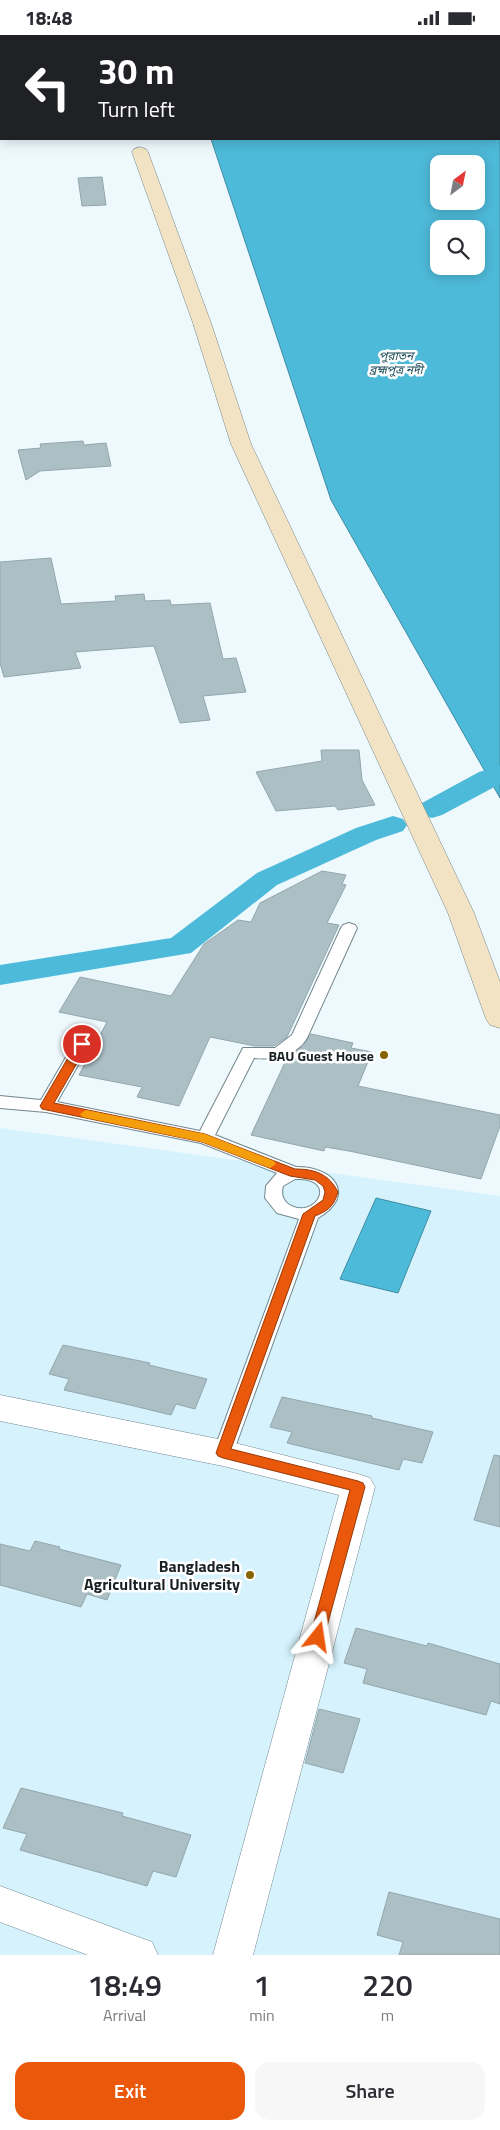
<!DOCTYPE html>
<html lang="en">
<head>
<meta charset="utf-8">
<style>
	body { margin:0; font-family:"Titillium Web","Noto Sans Bengali",sans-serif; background:#f7f7f7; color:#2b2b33; height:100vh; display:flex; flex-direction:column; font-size:19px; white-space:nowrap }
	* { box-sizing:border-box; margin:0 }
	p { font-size:16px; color:#7c7c81 }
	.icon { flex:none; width:28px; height:28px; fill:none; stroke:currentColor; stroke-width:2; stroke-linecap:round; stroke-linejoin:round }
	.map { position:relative; height:1920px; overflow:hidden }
	.details { display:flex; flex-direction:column; background:#fff; flex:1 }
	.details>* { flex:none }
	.hud { position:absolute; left:0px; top:0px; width:500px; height:105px; box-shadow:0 2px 12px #0003; background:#202124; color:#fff; overflow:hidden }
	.needle { width:32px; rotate:32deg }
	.buttons { position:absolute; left:430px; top:120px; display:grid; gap:10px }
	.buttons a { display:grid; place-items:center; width:55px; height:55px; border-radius:10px; background:#fff; box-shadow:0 2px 12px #0003; font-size:25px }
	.pin { position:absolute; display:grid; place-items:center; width:42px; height:42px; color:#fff; margin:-21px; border:2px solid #fff; border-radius:50%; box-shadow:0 1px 5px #0007 }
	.me { position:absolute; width:55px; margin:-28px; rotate:15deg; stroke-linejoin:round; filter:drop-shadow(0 0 4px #0008) }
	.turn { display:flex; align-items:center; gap:18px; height:105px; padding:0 15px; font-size:22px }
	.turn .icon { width:65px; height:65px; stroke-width:2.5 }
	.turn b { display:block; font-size:35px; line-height:42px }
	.eta { display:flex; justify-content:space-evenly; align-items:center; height:85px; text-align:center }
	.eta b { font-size:30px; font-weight:600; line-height:35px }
	.action { display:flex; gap:10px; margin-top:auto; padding:10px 15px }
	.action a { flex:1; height:58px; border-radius:15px; background:#ea580c; color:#fff; font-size:20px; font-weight:600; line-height:58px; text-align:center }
	.action a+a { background:#f7f7f7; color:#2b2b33 }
	.status { display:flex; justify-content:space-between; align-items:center; height:35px; padding:0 25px; background:#fff; direction:ltr }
	.status svg { height:14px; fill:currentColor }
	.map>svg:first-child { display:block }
	.built { fill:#d6f3fd }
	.water { fill:#4ebad9; stroke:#3e8ca3; fill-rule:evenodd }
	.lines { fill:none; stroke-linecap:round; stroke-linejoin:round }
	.canal { fill:#4ebad9; fill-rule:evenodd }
	.building { fill:#abbfc5; stroke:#93a6ac }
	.lane-casing { stroke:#73868c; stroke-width:2 }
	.street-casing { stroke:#73868c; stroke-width:1 }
	.secondary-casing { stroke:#73868c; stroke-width:1 }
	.lane { fill:#fff; fill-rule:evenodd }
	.street { fill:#fff; fill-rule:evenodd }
	.secondary { fill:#f2e3c4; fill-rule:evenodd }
	.route { fill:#ea580c; stroke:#983908 }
	.slow { fill:#f59e0b }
	.poi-dot { fill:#876300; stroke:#fff; stroke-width:2 }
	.labels { text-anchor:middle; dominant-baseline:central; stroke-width:5; stroke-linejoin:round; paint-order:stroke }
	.far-water-label { font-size:12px; font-style:italic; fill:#214f5c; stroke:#fff }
	.poi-label { font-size:14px; font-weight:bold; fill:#1a2124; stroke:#fff; text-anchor:end }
	.near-poi-label { font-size:16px; font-weight:bold; fill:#1a2124; stroke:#fff; text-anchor:end }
</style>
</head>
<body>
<div class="status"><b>18:48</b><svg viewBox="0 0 49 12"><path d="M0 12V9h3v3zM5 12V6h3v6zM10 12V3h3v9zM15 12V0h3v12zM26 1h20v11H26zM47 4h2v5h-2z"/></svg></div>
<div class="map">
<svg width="500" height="1920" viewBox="0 0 500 1920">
	<rect width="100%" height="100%" fill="#edf9fd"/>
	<path class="built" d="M 0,1093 L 500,1161 L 500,1920 L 0,1920 Z"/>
	<path class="water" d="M 190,0 L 500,0 L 500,763 L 331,465 L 211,104 L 499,104 L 499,1 ZM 439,129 L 476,129 L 476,166 L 439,166 ZM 439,194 L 476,194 L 476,231 L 439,231 Z
		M 376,1163 L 431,1176 L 398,1258 L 340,1244 Z"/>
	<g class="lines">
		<path class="canal" d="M 500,731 L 500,749 L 442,780 L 432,783 L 422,780 L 418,774 L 422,768 L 479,737 Z
			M 393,781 L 403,784 L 407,790 L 403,796 L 376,805 L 277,850 L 191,918 L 0,950 L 0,930 L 171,903 L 257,838 L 356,793 Z"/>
	</g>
	<path class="building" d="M 102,142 L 106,170 L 82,171 L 78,143 Z
		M 83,406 L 84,410 L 106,408 L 111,431 L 40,436 L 26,445 L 18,415 L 41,413 L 40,409 Z
		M 51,523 L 61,569 L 116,566 L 115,561 L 144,559 L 145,566 L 170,565 L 171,570 L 210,568 L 223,624 L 236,623 L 246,657 L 203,661 L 210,685 L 180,688 L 154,611 L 75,617 L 81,633 L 4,642 L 0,628 L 0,527 Z
		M 321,715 L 359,715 L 362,745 L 375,770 L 338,775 L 335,771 L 276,776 L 256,737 L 322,726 Z
		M 322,836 L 346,840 L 342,849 L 346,850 L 327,888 L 339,890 L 287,1002 L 274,1011 L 255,1011 L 210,1002 L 179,1071 L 137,1062 L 142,1052 L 79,1040 L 107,987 L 59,977 L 80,942 L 171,961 L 204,909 L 238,885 L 251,887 L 260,868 Z
		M 311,999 L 353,1008 L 351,1013 L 372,1017 L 358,1051 L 500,1080 L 500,1091 L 481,1144 L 349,1116 L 325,1112 L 324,1116 L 251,1100 L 288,1021 L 303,1011 Z
		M 63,1310 L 150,1328 L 149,1330 L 207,1344 L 195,1374 L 176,1369 L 171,1380 L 130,1370 L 64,1355 L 69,1344 L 49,1339 Z
		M 282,1362 L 372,1381 L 372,1383 L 433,1397 L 422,1428 L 403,1424 L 399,1435 L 287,1408 L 292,1397 L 270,1392 Z
		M 494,1420 L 500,1421 L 500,1492 L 474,1485 Z
		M 35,1506 L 60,1512 L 59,1514 L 121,1530 L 107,1565 L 87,1559 L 81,1572 L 0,1550 L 0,1509 L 30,1516 Z
		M 356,1593 L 427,1611 L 428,1608 L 500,1629 L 500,1669 L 491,1666 L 486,1680 L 363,1648 L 367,1634 L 344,1628 Z
		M 319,1674 L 360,1684 L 343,1738 L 305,1728 Z
		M 21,1753 L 123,1778 L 122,1781 L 191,1800 L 176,1842 L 153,1836 L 147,1851 L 20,1815 L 27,1799 L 3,1793 Z
		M 389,1857 L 500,1884 L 500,1920 L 399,1920 L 403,1907 L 377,1900 Z"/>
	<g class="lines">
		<g class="lane-casing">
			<path id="lane" d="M 349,888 L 355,890 L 357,893 L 307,1003 C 295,1022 275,1025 254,1023 L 215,1100 L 296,1132 C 332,1131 358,1159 318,1183 L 233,1418 L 230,1423 L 223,1426 L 216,1423 L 213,1418 L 299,1184 L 277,1178 L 265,1163 L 266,1151 L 277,1138 L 201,1108 L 46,1077 L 0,1073 L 0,1061 L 41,1065 L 76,1005 L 82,1004 L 88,1005 L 90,1009 L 57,1067 L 200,1096 L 243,1013 L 275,1013 L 292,1000 L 341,893 L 343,890 ZM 295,1144 C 341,1142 315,1187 288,1169 C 282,1164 281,1158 283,1151 Z"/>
		</g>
		<g class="street-casing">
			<path id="street" d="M 24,0 L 38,0 L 38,1 L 24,1 Z
				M 0,1360 L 223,1405 L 358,1439 L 370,1443 L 375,1452 L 253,1920 L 213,1920 L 339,1460 L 223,1431 L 0,1386 Z
				M 0,1851 L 152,1907 L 158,1920 L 88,1920 L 0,1887 Z"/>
		</g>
		<g class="secondary-casing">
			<path id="secondary" d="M 140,112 L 146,114 L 148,117 L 211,288 L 251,409 L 474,878 L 500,947 L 500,993 L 490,990 L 486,984 L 448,878 L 231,409 L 193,288 L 132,117 L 134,114 Z"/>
		</g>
		<use href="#lane" class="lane"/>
		<use href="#street" class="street"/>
		<use href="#secondary" class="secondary"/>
	</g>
	<path class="route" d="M 82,1005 L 88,1009 L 54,1068 L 205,1099 L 295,1134 C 315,1134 329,1139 338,1157 C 334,1171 328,1176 315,1181 L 231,1414 L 358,1446 L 363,1448 L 365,1452 L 323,1606 L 318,1608 L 312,1606 L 310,1602 L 350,1455 L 223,1423 L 218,1421 L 216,1418 L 303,1179 L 323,1165 L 325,1157 L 323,1151 L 315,1145 L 290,1141 L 202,1107 L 42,1074 L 40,1071 L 76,1009 Z"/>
	<path class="slow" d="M 86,1075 L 205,1099 L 274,1126 L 276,1129 L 270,1133 L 202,1107 L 82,1082 L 80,1079 Z"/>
	<g class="poi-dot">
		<circle cx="384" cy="1020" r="5"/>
		<circle cx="250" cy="1540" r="5"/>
	</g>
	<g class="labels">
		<g class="far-water-label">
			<text x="396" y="320">পুরাতন<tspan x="396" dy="14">ব্রহ্মপুত্র নদী</tspan></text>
		</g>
		<g class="poi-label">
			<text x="374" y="1020">BAU Guest House</text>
		</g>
		<g class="near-poi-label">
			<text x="240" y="1531">Bangladesh<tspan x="240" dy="18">Agricultural University</tspan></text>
		</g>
	</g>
</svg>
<div class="buttons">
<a><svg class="needle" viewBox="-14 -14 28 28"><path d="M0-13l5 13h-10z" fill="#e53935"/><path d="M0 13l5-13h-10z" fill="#7c7c81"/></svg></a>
<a><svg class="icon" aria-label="search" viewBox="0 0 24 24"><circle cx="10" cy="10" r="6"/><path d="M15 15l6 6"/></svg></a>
</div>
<div class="pin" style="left:82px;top:1009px;background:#d93025"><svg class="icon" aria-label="arrive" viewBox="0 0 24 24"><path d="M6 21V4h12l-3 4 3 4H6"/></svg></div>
<svg class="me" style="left:318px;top:1602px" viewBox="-20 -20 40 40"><path d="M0-17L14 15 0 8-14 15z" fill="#ea580c" stroke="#fff" stroke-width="4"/></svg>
<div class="hud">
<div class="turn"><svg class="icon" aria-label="left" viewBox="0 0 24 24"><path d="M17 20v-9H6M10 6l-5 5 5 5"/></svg><div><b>30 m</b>Turn left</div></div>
</div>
</div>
<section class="details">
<div class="eta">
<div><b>18:49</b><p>Arrival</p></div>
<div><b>1</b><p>min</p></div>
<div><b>220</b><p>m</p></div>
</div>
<div class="action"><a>Exit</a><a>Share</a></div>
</section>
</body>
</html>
